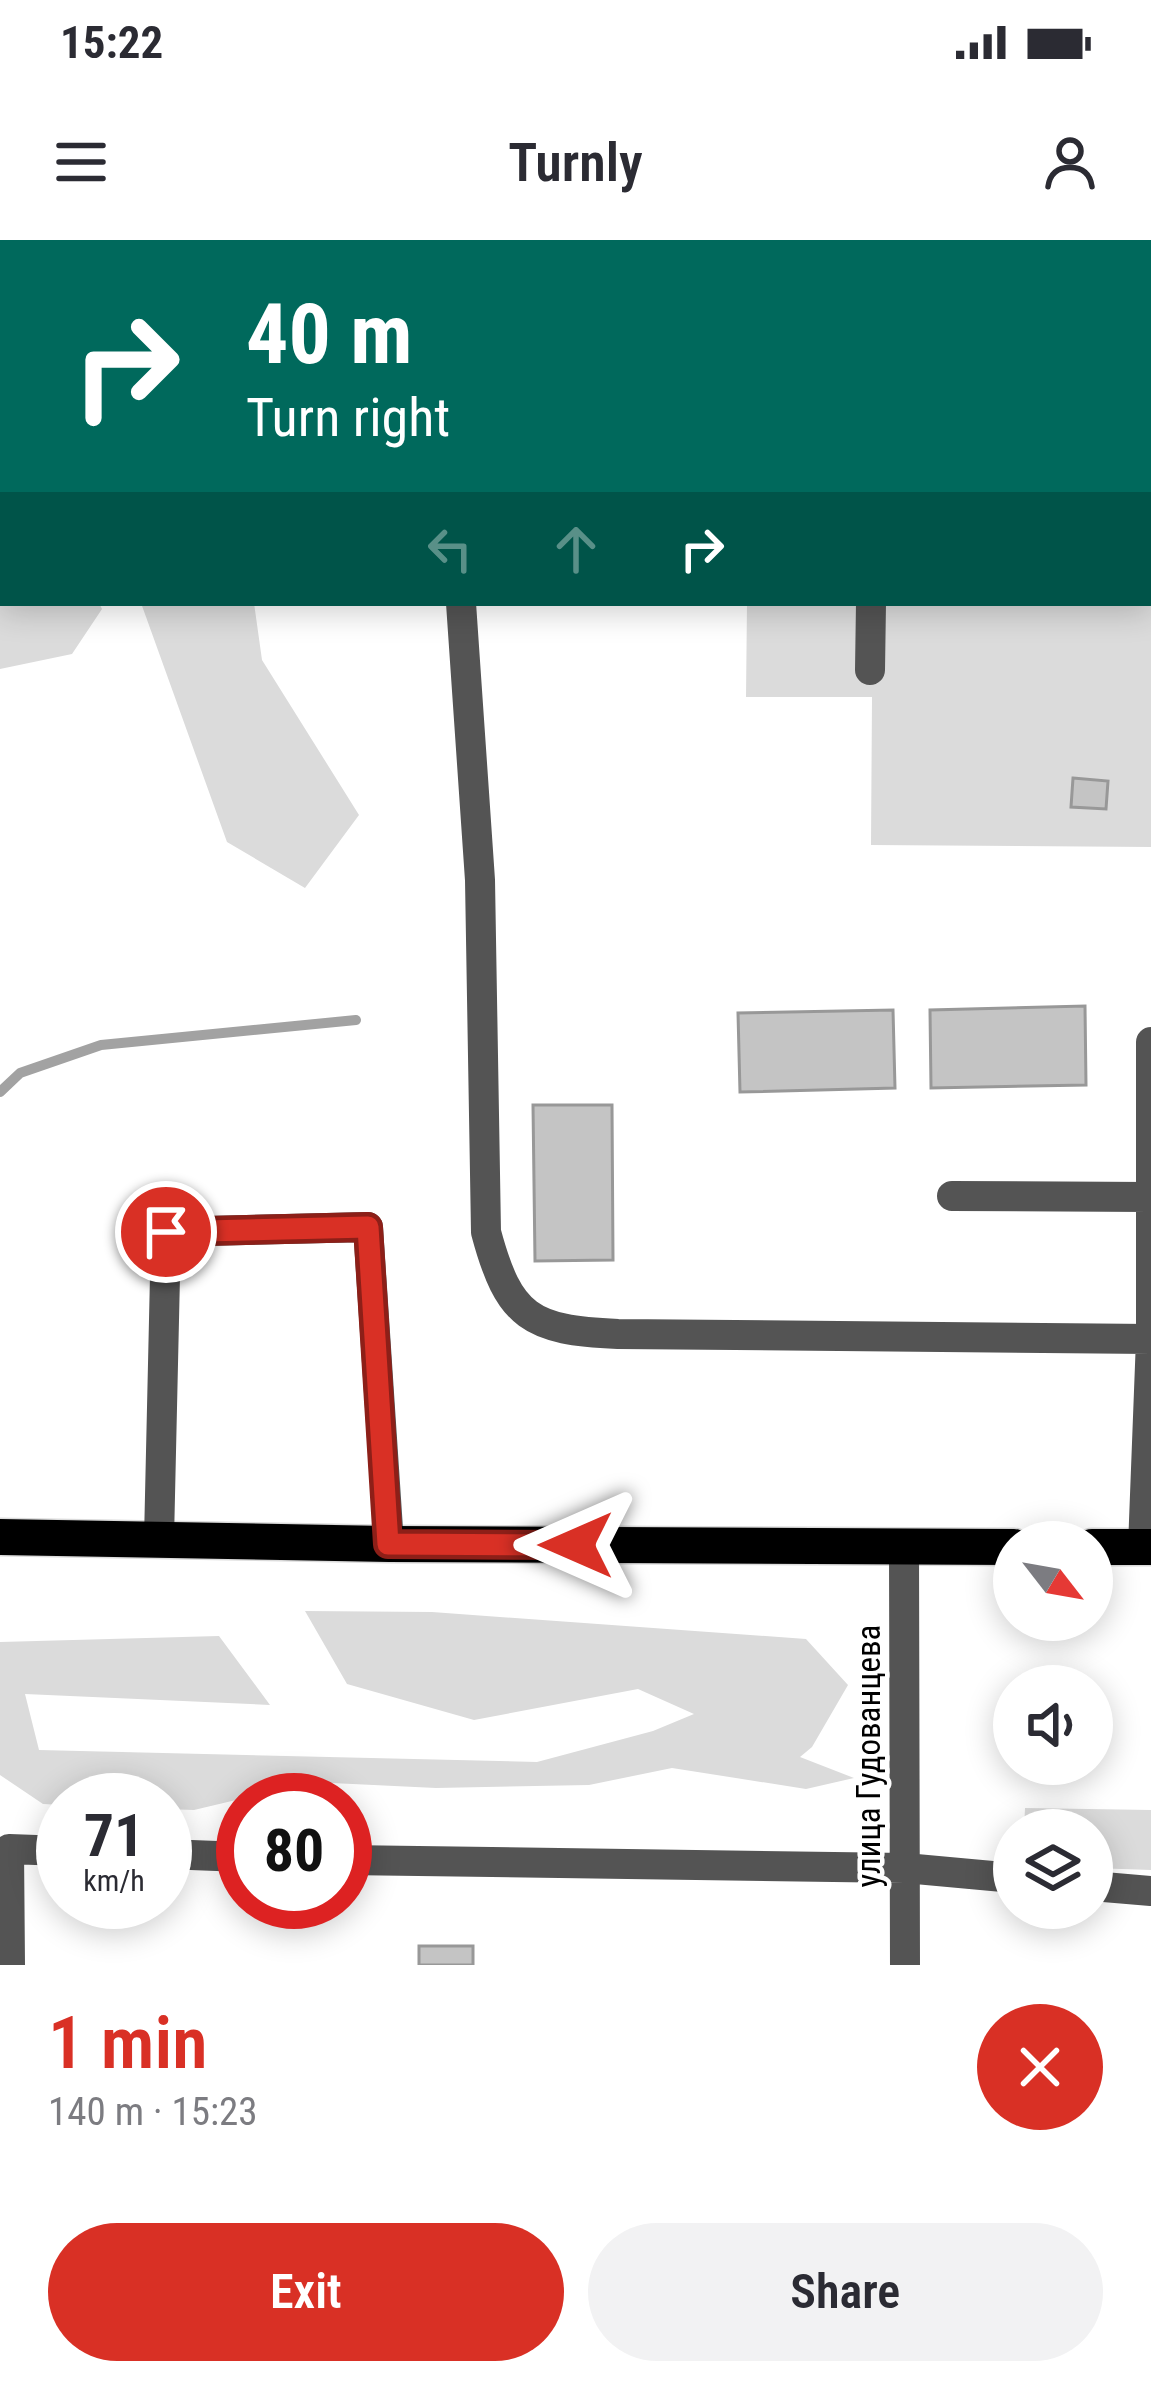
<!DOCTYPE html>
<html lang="en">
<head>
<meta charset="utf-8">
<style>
	body { margin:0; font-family:"Roboto Condensed",sans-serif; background:#f2f2f3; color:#2b2b33; height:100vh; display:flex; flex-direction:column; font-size:45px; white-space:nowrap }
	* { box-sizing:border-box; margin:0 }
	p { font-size:39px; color:#7c7c81 }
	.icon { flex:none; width:66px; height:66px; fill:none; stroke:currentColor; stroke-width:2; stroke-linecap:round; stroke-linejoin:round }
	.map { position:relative; height:1725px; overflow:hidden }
	.details { display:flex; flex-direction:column; background:#fff; flex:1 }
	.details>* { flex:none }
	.hud { position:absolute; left:0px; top:0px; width:1152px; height:366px; box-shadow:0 6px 30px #0003; background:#00695c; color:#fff; overflow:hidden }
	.needle { width:78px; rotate:121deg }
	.buttons { position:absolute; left:993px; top:1281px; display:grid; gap:24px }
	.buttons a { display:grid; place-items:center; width:120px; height:120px; border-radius:50%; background:#fff; box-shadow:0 6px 30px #0003; font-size:60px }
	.speed { position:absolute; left:36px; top:1533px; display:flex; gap:24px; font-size:60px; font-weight:700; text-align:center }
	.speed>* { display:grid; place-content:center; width:156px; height:156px; border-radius:50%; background:#fff; box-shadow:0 6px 30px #0003; line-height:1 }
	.speed small { font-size:30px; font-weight:400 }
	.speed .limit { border:18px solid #d22; background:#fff; color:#111 }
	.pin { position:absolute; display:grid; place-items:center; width:102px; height:102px; color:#fff; margin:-51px; border:6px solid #fff; border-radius:50%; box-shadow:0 3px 12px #0007 }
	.me { position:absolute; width:132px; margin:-66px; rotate:270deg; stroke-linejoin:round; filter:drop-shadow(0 0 9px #0008) }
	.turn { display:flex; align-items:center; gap:42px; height:252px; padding:0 48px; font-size:54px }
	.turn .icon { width:156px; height:156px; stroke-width:2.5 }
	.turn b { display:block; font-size:84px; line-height:102px }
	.lanes { display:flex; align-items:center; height:114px; padding:0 48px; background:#0003; justify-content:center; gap:60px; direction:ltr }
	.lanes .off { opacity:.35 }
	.round { display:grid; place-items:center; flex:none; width:126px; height:126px; border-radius:63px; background:#f2f2f3 }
	.head { display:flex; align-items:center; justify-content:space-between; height:204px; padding:0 48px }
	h1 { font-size:72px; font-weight:600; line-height:90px; color:#d93025 }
	.primary-button { display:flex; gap:24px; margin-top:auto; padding:24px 48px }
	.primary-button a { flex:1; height:138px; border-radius:72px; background:#d93025; color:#fff; font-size:48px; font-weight:600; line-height:138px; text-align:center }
	.primary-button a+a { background:#f2f2f3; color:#2b2b33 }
	.status { display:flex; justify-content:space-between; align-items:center; height:84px; padding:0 60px; background:#fff; direction:ltr }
	.status svg { height:33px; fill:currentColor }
	header { display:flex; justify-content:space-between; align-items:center; height:156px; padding:0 48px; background:#fff; font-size:54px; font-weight:600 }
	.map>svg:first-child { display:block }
	.green { fill:#dbdbdb }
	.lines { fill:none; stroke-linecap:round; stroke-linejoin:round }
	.stream { stroke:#a2a2a2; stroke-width:10 }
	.building { fill:#c4c4c4; stroke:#989898; stroke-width:3 }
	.highway-casing { stroke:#dbdbdb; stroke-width:39 }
	.minor { stroke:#545454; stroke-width:30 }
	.highway { stroke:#000; stroke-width:36 }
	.route-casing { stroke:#8d1f18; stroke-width:30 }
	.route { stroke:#d93025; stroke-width:21 }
	.labels { text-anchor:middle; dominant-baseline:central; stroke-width:9; stroke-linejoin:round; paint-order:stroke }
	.street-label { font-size:33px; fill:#000; stroke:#fff }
</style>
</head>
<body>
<div class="status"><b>15:22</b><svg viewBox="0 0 49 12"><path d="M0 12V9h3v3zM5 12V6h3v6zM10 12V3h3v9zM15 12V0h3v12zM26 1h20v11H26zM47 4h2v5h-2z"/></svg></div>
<header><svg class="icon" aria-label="menu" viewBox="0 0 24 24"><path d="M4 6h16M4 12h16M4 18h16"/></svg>Turnly<svg class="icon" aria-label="person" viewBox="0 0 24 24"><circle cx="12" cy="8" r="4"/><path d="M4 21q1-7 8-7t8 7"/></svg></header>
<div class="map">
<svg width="1151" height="1725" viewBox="0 0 1151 1725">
	<rect width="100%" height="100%" fill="#fff"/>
	<path class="green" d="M 643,0 L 1151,0 L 1151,607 L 871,605 L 872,457 L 746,457 L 747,363 L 1149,363 L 1149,3 L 643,3 Z
		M 0,214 L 3,363 L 99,363 L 102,369 L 72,414 L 0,429 Z
		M 141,363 L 254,363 L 262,420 L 359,575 L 305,648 L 227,602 Z
		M 305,1371 L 432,1372 L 806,1399 L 848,1445 L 812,1507 L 800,1517 L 854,1538 L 806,1549 L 672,1528 L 589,1545 L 436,1548 L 311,1542 L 194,1570 L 165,1569 L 165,1560 L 63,1560 L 63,1565 L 43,1564 L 0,1535 L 0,1402 L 219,1396 L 270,1465 L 25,1454 L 39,1510 L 537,1522 L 653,1491 L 694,1474 L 638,1449 L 474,1480 L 347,1444 Z
		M 1025,1568 L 1151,1570 L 1151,1630 L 1092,1628 L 1092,1590 L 1024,1590 Z"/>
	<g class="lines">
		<path class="stream" d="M 554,0 L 554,3
			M 0,852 L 20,833 L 101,805 L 356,780"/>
	</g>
	<path class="building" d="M 1073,538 L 1108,541 L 1106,569 L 1071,567 Z
		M 1085,766 L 1086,845 L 931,848 L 930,770 Z
		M 893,770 L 895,848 L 740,852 L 738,773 Z
		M 533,865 L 612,865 L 613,1020 L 535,1021 Z
		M 419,1706 L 473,1706 L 473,1725 L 419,1725 Z"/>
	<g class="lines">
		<g class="highway-casing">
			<path id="highway" d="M 0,1297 L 389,1304 L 1014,1307
				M 1092,1307 L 1151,1307"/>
		</g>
		<path class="minor" d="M 399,0 L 400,3
			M 873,3 L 873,0
			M 461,363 L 480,640 L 486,992 C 509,1078 531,1090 618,1094 L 1151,1099
			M 870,430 L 871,363
			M 952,956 L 1149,957
			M 159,1300 L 166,992 L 368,987 L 389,1304
			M 904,1307 L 905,1725
			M 1143,1307 L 1151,1099 L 1151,802
			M 165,1614 L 243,1617
			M 345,1620 L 905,1628 L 1014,1638
			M 1092,1646 L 1151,1651
			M 10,1725 L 9,1609 L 63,1611"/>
		<use href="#highway" class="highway"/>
	</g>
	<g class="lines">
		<g class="route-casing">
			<path id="route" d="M 166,992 L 368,987 L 388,1304 L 576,1305"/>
		</g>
		<use href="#route" class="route"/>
	</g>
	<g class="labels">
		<g class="street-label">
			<text transform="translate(868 1516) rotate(-90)">улица Гудованцева</text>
		</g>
	</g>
</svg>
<div class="buttons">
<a><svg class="needle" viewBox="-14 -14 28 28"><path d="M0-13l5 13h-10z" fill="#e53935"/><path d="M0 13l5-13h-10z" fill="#7c7c81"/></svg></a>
<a><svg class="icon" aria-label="sound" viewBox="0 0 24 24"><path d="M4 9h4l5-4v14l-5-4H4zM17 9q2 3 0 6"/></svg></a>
<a><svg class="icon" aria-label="layers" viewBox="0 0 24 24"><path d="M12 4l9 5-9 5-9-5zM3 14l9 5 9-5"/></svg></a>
</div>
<div class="speed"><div>71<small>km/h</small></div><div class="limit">80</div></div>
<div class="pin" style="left:166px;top:992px;background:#d93025"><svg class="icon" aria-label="arrive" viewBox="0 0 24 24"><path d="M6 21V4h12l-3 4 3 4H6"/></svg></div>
<svg class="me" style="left:576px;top:1305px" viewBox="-20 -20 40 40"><path d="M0-17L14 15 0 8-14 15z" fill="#d93025" stroke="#fff" stroke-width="4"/></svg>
<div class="hud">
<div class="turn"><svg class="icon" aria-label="right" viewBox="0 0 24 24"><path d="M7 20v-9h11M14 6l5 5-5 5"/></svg><div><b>40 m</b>Turn right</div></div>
<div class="lanes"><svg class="icon off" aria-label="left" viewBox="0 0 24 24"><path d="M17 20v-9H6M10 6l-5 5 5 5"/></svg><svg class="icon off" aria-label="ahead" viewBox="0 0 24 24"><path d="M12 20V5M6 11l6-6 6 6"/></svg><svg class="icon" aria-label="right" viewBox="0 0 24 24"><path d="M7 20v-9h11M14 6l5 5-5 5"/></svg></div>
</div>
</div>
<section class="details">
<div class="head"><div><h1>1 min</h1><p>140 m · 15:23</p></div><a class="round" style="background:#d93025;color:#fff"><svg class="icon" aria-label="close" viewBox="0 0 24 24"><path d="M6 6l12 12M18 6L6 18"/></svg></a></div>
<div class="primary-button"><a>Exit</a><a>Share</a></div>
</section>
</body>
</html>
